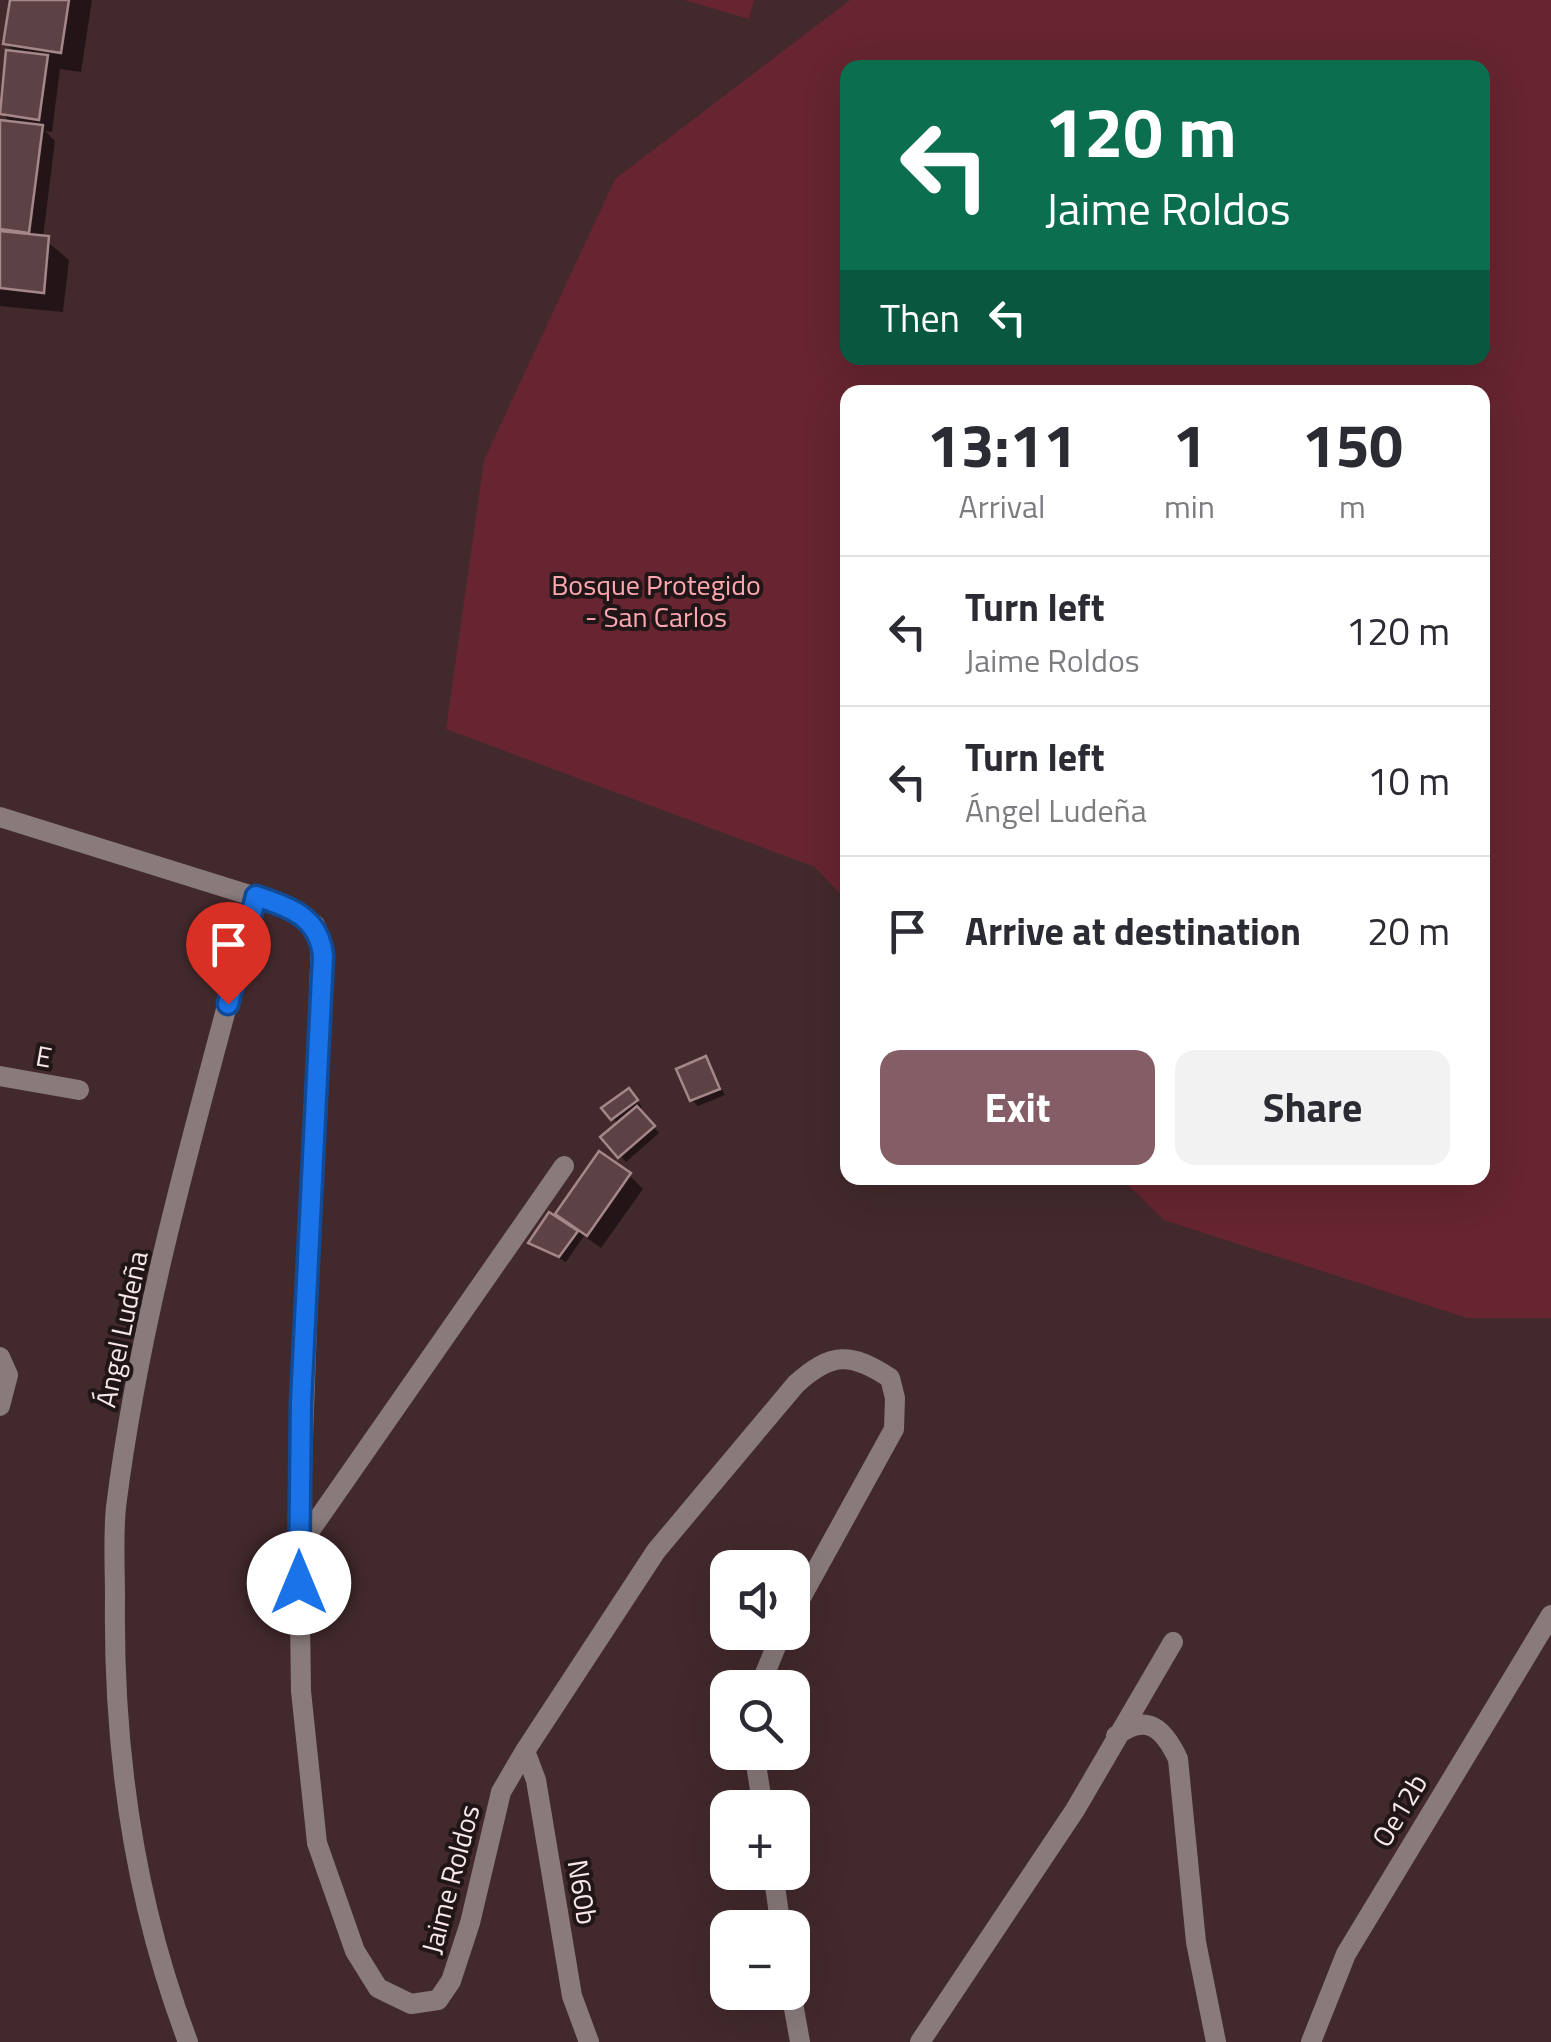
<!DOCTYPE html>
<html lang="en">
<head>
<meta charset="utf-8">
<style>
	body { margin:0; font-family:"Titillium Web",sans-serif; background:#f2f2f3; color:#2b2b33; height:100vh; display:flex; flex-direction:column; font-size:38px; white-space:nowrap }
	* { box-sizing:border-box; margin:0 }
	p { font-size:32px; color:#7c7c81 }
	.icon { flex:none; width:55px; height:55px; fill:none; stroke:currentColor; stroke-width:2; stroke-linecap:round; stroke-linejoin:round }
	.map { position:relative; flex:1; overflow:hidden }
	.side { position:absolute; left:840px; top:385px; width:650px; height:800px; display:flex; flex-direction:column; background:#fff; border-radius:20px; box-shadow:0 10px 40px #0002 }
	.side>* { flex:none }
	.hud { position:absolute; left:840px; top:60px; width:650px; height:305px; border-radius:20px; box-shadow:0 10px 40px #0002; background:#0b6e4f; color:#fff; overflow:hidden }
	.controls { position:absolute; left:710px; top:1550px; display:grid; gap:20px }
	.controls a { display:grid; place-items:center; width:100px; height:100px; border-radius:20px; background:#fff; box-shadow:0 10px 40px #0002; font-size:50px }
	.pin { position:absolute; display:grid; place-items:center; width:85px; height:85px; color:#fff; margin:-102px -42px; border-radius:50% 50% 50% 0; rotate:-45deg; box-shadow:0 0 10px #0007 }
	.pin .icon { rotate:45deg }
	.me { position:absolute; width:110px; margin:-55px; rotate:0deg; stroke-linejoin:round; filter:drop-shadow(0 0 8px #0008) }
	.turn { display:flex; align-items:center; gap:35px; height:210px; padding:0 40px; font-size:45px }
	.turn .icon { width:130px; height:130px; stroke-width:2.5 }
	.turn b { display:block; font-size:70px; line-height:85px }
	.then { display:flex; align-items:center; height:95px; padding:0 40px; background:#0003; gap:20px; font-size:38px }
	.eta { display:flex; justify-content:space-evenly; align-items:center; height:170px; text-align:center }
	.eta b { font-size:60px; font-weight:700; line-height:70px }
	.cta { display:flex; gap:20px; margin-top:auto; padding:20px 40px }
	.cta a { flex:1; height:115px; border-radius:20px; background:#855d66; color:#fff; font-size:40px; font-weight:700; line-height:115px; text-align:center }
	.cta a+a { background:#f2f2f3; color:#2b2b33 }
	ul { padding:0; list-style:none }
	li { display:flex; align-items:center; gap:30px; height:150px; padding:0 40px; border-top:2px solid #e1e1e2 }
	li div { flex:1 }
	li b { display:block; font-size:38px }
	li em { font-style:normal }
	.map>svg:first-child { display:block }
	.green { fill:#662530; fill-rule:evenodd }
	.shadow { fill:#0007 }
	.building { fill:#5c4244; stroke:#a58789; stroke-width:2.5 }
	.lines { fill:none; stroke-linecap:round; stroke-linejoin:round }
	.street { stroke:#897b7c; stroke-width:20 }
	.route-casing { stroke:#114b97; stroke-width:25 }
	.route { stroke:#1a73e8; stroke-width:18 }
	.labels { text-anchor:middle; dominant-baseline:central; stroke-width:8; stroke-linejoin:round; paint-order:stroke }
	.park-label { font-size:28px; fill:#fda7b0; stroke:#211617 }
	.street-label { font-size:28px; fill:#f8e7e8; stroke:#211617 }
</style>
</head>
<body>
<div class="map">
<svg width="1551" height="2042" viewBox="0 0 1551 2042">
	<rect width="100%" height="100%" fill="#42292c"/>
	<path class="green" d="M 684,0 L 754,0 L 749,19 Z
		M 850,0 L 1551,0 L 1551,1318 L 1467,1318 L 1164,1220 L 1121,1178 L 1482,1178 L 1482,392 L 848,392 L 847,901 L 815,867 L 446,729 L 484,460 L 615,179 ZM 848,68 L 1482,68 L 1482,358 L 848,358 Z"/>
	<path class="shadow" d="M 12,0 L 92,0 L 81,72 L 60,69 L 52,132 L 45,131 L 55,141 L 43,238 L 69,260 L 63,312 L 0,306 L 0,122 L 10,123 L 0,109 L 8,53 L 16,54 L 6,43 Z
		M 705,1059 L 725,1095 L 698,1106 L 692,1100 Z
		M 634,1097 L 642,1107 L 638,1110 L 659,1133 L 626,1162 L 604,1138 L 619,1125 L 605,1109 Z
		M 629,1175 L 643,1189 L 601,1248 L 584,1236 L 566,1262 L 531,1243 L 568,1227 L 558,1214 Z"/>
	<path class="building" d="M 10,0 L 69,0 L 61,53 L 3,44 Z
		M 6,50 L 48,55 L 39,120 L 0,114 Z
		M 0,120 L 43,125 L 29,233 L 0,229 Z
		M 0,231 L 49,236 L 44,293 L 0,288 Z
		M 706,1056 L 720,1089 L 690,1101 L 676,1069 Z
		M 629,1088 L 638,1100 L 611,1120 L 601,1108 Z
		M 637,1106 L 655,1126 L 618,1158 L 600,1137 Z
		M 599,1151 L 631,1173 L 587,1236 L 555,1214 Z
		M 549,1212 L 578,1231 L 559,1257 L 528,1243 Z"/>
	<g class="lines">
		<path class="street" d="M 0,817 L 291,908 L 315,925 L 321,939 L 299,1547 L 301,1691 L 317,1843 L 355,1951 L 378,1988 L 411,2004 L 438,2000 L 451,1981 L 470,1923 L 501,1792 L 525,1751 L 656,1551 L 796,1384 C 831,1352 851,1352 890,1378 L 895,1398 L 894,1429 L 792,1614
			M 0,1076 L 79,1090
			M 0,1357 L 8,1375 L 0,1406
			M 300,1545 L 564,1166
			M 759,1688 L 782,1632
			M 1116,1736 C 1147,1712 1164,1729 1178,1759 L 1196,1942 L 1216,2042
			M 525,1751 L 536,1780 L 572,1996 L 589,2042
			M 754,1752 L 763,1808
			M 773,1872 L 781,1928
			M 791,1992 L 800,2042
			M 188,2042 C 134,1900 113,1749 115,1598 C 115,1568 113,1536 116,1507 C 142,1299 204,1098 256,896
			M 920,2042 L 1075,1810 L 1173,1642
			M 1311,2042 L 1346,1954 L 1551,1615"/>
	</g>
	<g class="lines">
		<g class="route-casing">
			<path id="route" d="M 228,1004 L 256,896 C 290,908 319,916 323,956 L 301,1402 L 299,1583"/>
		</g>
		<use href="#route" class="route"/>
	</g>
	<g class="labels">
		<g class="park-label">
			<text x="656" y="584">Bosque Protegido<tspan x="656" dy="32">- San Carlos</tspan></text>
		</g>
		<g class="street-label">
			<text transform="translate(44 1056) rotate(10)">E</text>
			<text transform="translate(121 1329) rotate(-78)">Ángel Ludeña</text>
			<text transform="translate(1399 1810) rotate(-59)">Oe12b</text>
			<text transform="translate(450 1879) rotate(-75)">Jaime Roldos</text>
			<text transform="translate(583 1892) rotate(81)">N60b</text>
		</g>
	</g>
</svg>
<div class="controls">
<a><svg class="icon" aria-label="sound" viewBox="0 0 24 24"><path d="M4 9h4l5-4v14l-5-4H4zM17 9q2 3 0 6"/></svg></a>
<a><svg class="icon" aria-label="search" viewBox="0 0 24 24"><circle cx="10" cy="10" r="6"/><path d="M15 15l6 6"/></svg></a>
<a>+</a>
<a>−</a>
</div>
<div class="pin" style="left:228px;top:1004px;background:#d93025"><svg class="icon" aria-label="arrive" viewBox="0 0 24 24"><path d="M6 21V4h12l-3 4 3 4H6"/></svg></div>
<svg class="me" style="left:299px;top:1583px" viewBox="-20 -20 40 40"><circle r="19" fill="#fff"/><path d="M0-13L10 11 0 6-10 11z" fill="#1a73e8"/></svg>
<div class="hud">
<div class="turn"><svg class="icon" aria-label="left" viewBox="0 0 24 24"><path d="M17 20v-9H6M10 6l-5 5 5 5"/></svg><div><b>120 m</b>Jaime Roldos</div></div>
<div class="then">Then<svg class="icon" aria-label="left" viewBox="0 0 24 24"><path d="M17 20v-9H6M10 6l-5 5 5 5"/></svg></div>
</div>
<section class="side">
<div class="eta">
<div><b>13:11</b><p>Arrival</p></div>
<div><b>1</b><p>min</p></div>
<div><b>150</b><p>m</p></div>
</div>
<ul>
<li><svg class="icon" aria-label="left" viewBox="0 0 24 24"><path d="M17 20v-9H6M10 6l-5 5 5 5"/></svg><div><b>Turn left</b><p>Jaime Roldos</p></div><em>120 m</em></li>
<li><svg class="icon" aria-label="left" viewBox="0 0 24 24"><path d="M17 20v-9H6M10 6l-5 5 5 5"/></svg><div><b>Turn left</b><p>Ángel Ludeña</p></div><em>10 m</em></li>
<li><svg class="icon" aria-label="arrive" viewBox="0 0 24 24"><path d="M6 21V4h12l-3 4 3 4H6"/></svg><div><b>Arrive at destination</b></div><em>20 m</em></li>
</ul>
<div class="cta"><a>Exit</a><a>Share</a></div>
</section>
</div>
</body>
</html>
